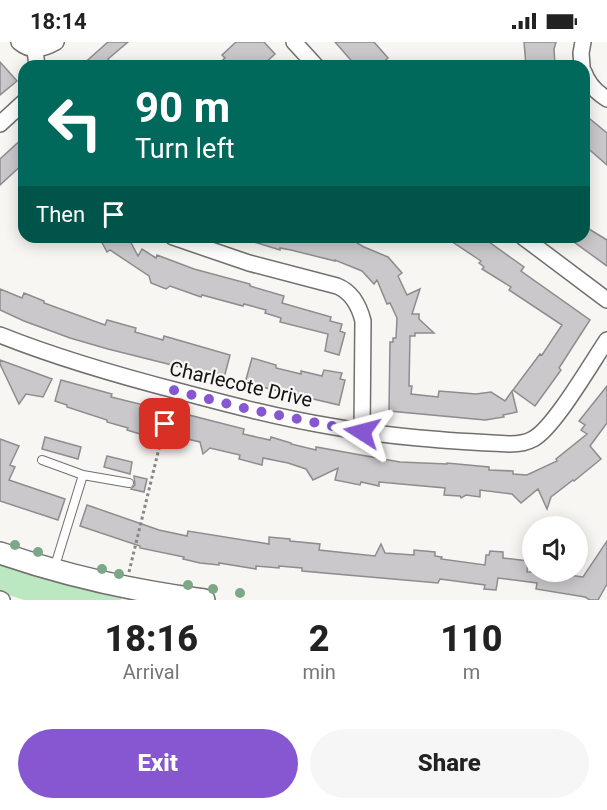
<!DOCTYPE html>
<html lang="en">
<head>
<meta charset="utf-8">
<style>
	body { margin:0; font-family:Roboto,sans-serif; background:#f6f6f6; color:#222; height:100vh; display:flex; flex-direction:column; font-size:22px; white-space:nowrap }
	* { box-sizing:border-box; margin:0 }
	p { font-size:20px; color:#767676 }
	.icon { flex:none; width:33px; height:33px; fill:none; stroke:currentColor; stroke-width:2; stroke-linecap:round; stroke-linejoin:round }
	.map { position:relative; height:558px; overflow:hidden }
	.details { display:flex; flex-direction:column; background:#fff; flex:1 }
	.details>* { flex:none }
	.banner { position:absolute; left:18px; top:18px; width:572px; height:183px; border-radius:18px; box-shadow:0 3px 15px #0003; background:#00695c; color:#fff; overflow:hidden }
	.tools { position:absolute; left:522px; top:474px; display:grid; gap:12px }
	.tools a { display:grid; place-items:center; width:66px; height:66px; border-radius:50%; background:#fff; box-shadow:0 3px 15px #0003; font-size:30px }
	.pin { position:absolute; display:grid; place-items:center; width:51px; height:51px; color:#fff; margin:-26px; border-radius:12px; box-shadow:0 3px 9px #0006 }
	.me { position:absolute; width:66px; margin:-33px; rotate:279deg; stroke-linejoin:round; filter:drop-shadow(0 0 4px #0008) }
	.turn { display:flex; align-items:center; gap:21px; height:126px; padding:0 18px; font-size:27px }
	.turn .icon { width:78px; height:78px; stroke-width:2.5 }
	.turn b { display:block; font-size:42px; line-height:51px }
	.then { display:flex; align-items:center; height:57px; padding:0 18px; background:#0003; gap:12px; font-size:22px }
	.eta { display:flex; justify-content:space-evenly; align-items:center; height:102px; text-align:center }
	.eta b { font-size:36px; font-weight:800; line-height:42px }
	.cta { display:flex; gap:12px; margin-top:auto; padding:12px 18px }
	.cta a { flex:1; height:69px; border-radius:36px; background:#8657d0; color:#fff; font-size:24px; font-weight:800; line-height:69px; text-align:center }
	.cta a+a { background:#f6f6f6; color:#222 }
	.status { display:flex; justify-content:space-between; align-items:center; height:42px; padding:0 30px; background:#fff; direction:ltr }
	.status svg { height:16px; fill:currentColor }
	.map>svg:first-child { display:block }
	.green { fill:#bce8c1 }
	.building { fill:#cac8cb; stroke:#8d8c8e; stroke-width:1.5 }
	.lines { fill:none; stroke-linecap:round; stroke-linejoin:round }
	.lane-casing { stroke:#72706e; stroke-width:10 }
	.street-casing { stroke:#72706e; stroke-width:18 }
	.secondary-casing { stroke:#72706e; stroke-width:24 }
	.path { stroke:#888785; stroke-width:3; stroke-dasharray:3 3; stroke-linecap:butt }
	.lane { stroke:#fff; stroke-width:8 }
	.street { stroke:#fff; stroke-width:15 }
	.secondary { stroke:#fff; stroke-width:21 }
	.tree { fill:#7da887 }
	.route { stroke:#8657d0; stroke-width:10; stroke-dasharray:0 18 }
	.labels { text-anchor:middle; dominant-baseline:central; stroke-width:4.5; stroke-linejoin:round; paint-order:stroke }
	.street-label { font-size:20px; fill:#131211; stroke:#f8f6f3 }
</style>
</head>
<body>
<div class="status"><b>18:14</b><svg viewBox="0 0 49 12"><path d="M0 12V9h3v3zM5 12V6h3v6zM10 12V3h3v9zM15 12V0h3v12zM26 1h20v11H26zM47 4h2v5h-2z"/></svg></div>
<div class="map">
<svg width="607" height="558" viewBox="0 0 607 558">
	<rect width="100%" height="100%" fill="#f8f6f3"/>
	<path class="green" d="M 0,522 L 89,549 L 121,556 L 121,558 L 24,558 L 0,550 Z"/>
	<path class="building" d="M 108,0 L 128,0 L 108,17 L 114,24 L 81,24 Z
		M 236,0 L 264,0 L 275,12 L 262,24 L 216,24 L 225,16 L 222,13 Z
		M 335,0 L 374,0 L 388,16 L 379,24 L 356,24 Z
		M 524,0 L 556,0 L 554,7 L 555,24 L 526,24 Z
		M 0,20 L 17,39 L 0,53 Z
		M 584,72 L 607,91 L 607,123 L 584,103 Z
		M 24,95 L 24,121 L 0,143 L 0,117 Z
		M 584,184 L 607,198 L 607,224 L 567,195 L 584,195 Z
		M 99,195 L 128,195 L 138,214 L 142,207 L 156,216 L 157,213 L 194,227 L 250,242 L 250,244 L 284,254 L 282,261 L 331,275 L 330,279 L 342,282 L 340,289 L 345,291 L 339,313 L 325,309 L 328,292 L 280,280 L 281,276 L 265,271 L 266,268 L 244,262 L 243,264 L 202,253 L 201,255 L 170,244 L 166,247 L 151,241 L 149,234 L 110,208 L 107,210 Z
		M 248,195 L 350,195 L 358,198 L 357,201 L 364,205 L 388,215 L 402,231 L 398,234 L 407,253 L 420,247 L 412,272 L 419,272 L 419,277 L 434,291 L 415,291 L 415,294 L 410,294 L 409,344 L 412,344 L 411,352 L 438,355 L 439,349 L 476,352 L 491,350 L 505,359 L 512,349 L 517,370 L 503,373 L 504,375 L 485,378 L 389,369 L 390,300 L 393,300 L 393,296 L 396,296 L 397,276 L 390,261 L 387,262 L 377,238 L 374,242 L 362,229 L 335,218 L 335,219 L 291,208 L 280,206 L 280,208 L 248,198 Z
		M 445,195 L 482,195 L 524,225 L 521,229 L 590,278 L 559,326 L 561,328 L 535,364 L 513,348 L 540,312 L 542,313 L 562,283 L 509,248 L 511,245 L 482,227 L 484,225 L 479,221 L 481,219 Z
		M 0,247 L 22,256 L 24,251 L 44,259 L 44,261 L 105,283 L 107,278 L 136,286 L 135,290 L 163,298 L 164,294 L 230,313 L 224,336 L 108,307 L 70,296 L 24,279 L 0,268 Z
		M 252,316 L 276,323 L 276,326 L 301,332 L 301,329 L 322,334 L 324,328 L 342,331 L 340,337 L 345,338 L 339,363 L 245,341 Z
		M 0,318 L 52,337 L 43,355 L 26,352 L 19,362 L 0,322 Z
		M 61,338 L 112,352 L 111,355 L 152,365 L 151,372 L 183,380 L 185,372 L 244,387 L 243,392 L 270,398 L 271,395 L 291,401 L 291,402 L 316,408 L 316,405 L 400,420 L 447,422 L 447,421 L 489,425 L 489,428 L 513,429 L 513,432 L 527,433 L 557,419 L 556,417 L 587,392 L 581,388 L 585,383 L 579,379 L 607,344 L 607,381 L 590,404 L 601,417 L 574,439 L 573,438 L 551,455 L 547,467 L 538,447 L 521,461 L 512,452 L 480,448 L 480,455 L 466,453 L 461,456 L 460,454 L 444,453 L 445,446 L 379,440 L 379,444 L 361,440 L 360,443 L 335,438 L 338,426 L 313,438 L 306,427 L 288,421 L 263,416 L 262,423 L 239,417 L 240,413 L 210,406 L 203,412 L 200,400 L 174,394 L 173,398 L 140,392 L 127,388 L 128,386 L 107,380 L 107,378 L 67,365 L 67,363 L 55,359 Z
		M 45,395 L 81,405 L 78,417 L 42,407 Z
		M 0,397 L 19,404 L 10,423 L 15,425 L 9,438 L 65,457 L 58,478 L 0,459 Z
		M 107,414 L 132,420 L 130,432 L 104,425 Z
		M 134,434 L 147,437 L 144,450 L 131,447 L 135,443 Z
		M 87,463 L 159,488 L 187,494 L 188,489 L 269,502 L 269,495 L 290,497 L 290,499 L 320,502 L 319,508 L 375,514 L 381,502 L 385,511 L 414,513 L 414,508 L 435,510 L 435,514 L 442,515 L 441,517 L 485,523 L 486,513 L 489,513 L 490,509 L 503,510 L 503,516 L 528,519 L 527,530 L 546,530 L 583,535 L 607,499 L 607,542 L 598,558 L 590,558 L 585,555 L 536,547 L 537,541 L 498,536 L 496,548 L 484,547 L 485,543 L 440,537 L 438,541 L 302,529 L 302,526 L 279,524 L 279,526 L 256,524 L 256,527 L 219,521 L 219,523 L 200,521 L 183,517 L 184,515 L 140,506 L 140,504 L 80,484 Z"/>
	<g class="lines">
		<g class="lane-casing">
			<path id="lane" d="M 42,418 L 83,433 L 129,441
				M 54,527 L 83,433"/>
		</g>
		<g class="street-casing">
			<path id="street" d="M 19,0 C 31,10 42,8 56,0
				M 294,0 L 316,24
				M 35,8 L 37,24
				M 582,24 L 581,11 L 583,0
				M 584,30 C 588,42 596,50 607,57
				M 0,82 L 24,60
				M 173,195 L 249,221 L 337,244 C 352,250 359,263 363,279 L 362,390
				M 523,195 L 607,258
				M 0,293 C 60,317 120,334 182,350 C 231,363 280,376 329,384 C 389,395 449,399 510,402 C 518,402 526,401 533,397 C 554,386 592,320 607,298
				M 0,557 L 2,558"/>
		</g>
		<g class="secondary-casing">
			<path id="secondary" d="M 0,511 C 67,534 134,549 204,558"/>
		</g>
		<path class="path" d="M 129,530 L 170,361"/>
		<use href="#lane" class="lane"/>
		<use href="#street" class="street"/>
		<use href="#secondary" class="secondary"/>
	</g>
	<g class="tree">
		<circle cx="15" cy="503" r="5"/>
		<circle cx="38" cy="510" r="5"/>
		<circle cx="102" cy="527" r="5"/>
		<circle cx="119" cy="532" r="5"/>
		<circle cx="188" cy="543" r="5"/>
		<circle cx="213" cy="547" r="5"/>
		<circle cx="240" cy="551" r="5"/>
	</g>
	<g class="lines">
		<path class="route" d="M 165,382 L 173,348 L 248,367 L 362,390"/>
	</g>
	<g class="labels">
		<g class="street-label">
			<text transform="translate(241 342) rotate(13)">Charlecote Drive</text>
		</g>
	</g>
</svg>
<div class="tools">
<a><svg class="icon" aria-label="sound" viewBox="0 0 24 24"><path d="M4 9h4l5-4v14l-5-4H4zM17 9q2 3 0 6"/></svg></a>
</div>
<div class="pin" style="left:165px;top:382px;background:#d93025"><svg class="icon" aria-label="arrive" viewBox="0 0 24 24"><path d="M6 21V4h12l-3 4 3 4H6"/></svg></div>
<svg class="me" style="left:362px;top:390px" viewBox="-20 -20 40 40"><path d="M0-17L14 15 0 8-14 15z" fill="#8657d0" stroke="#fff" stroke-width="4"/></svg>
<div class="banner">
<div class="turn"><svg class="icon" aria-label="left" viewBox="0 0 24 24"><path d="M17 20v-9H6M10 6l-5 5 5 5"/></svg><div><b>90 m</b>Turn left</div></div>
<div class="then">Then<svg class="icon" aria-label="arrive" viewBox="0 0 24 24"><path d="M6 21V4h12l-3 4 3 4H6"/></svg></div>
</div>
</div>
<section class="details">
<div class="eta">
<div><b>18:16</b><p>Arrival</p></div>
<div><b>2</b><p>min</p></div>
<div><b>110</b><p>m</p></div>
</div>
<div class="cta"><a>Exit</a><a>Share</a></div>
</section>
</body>
</html>
